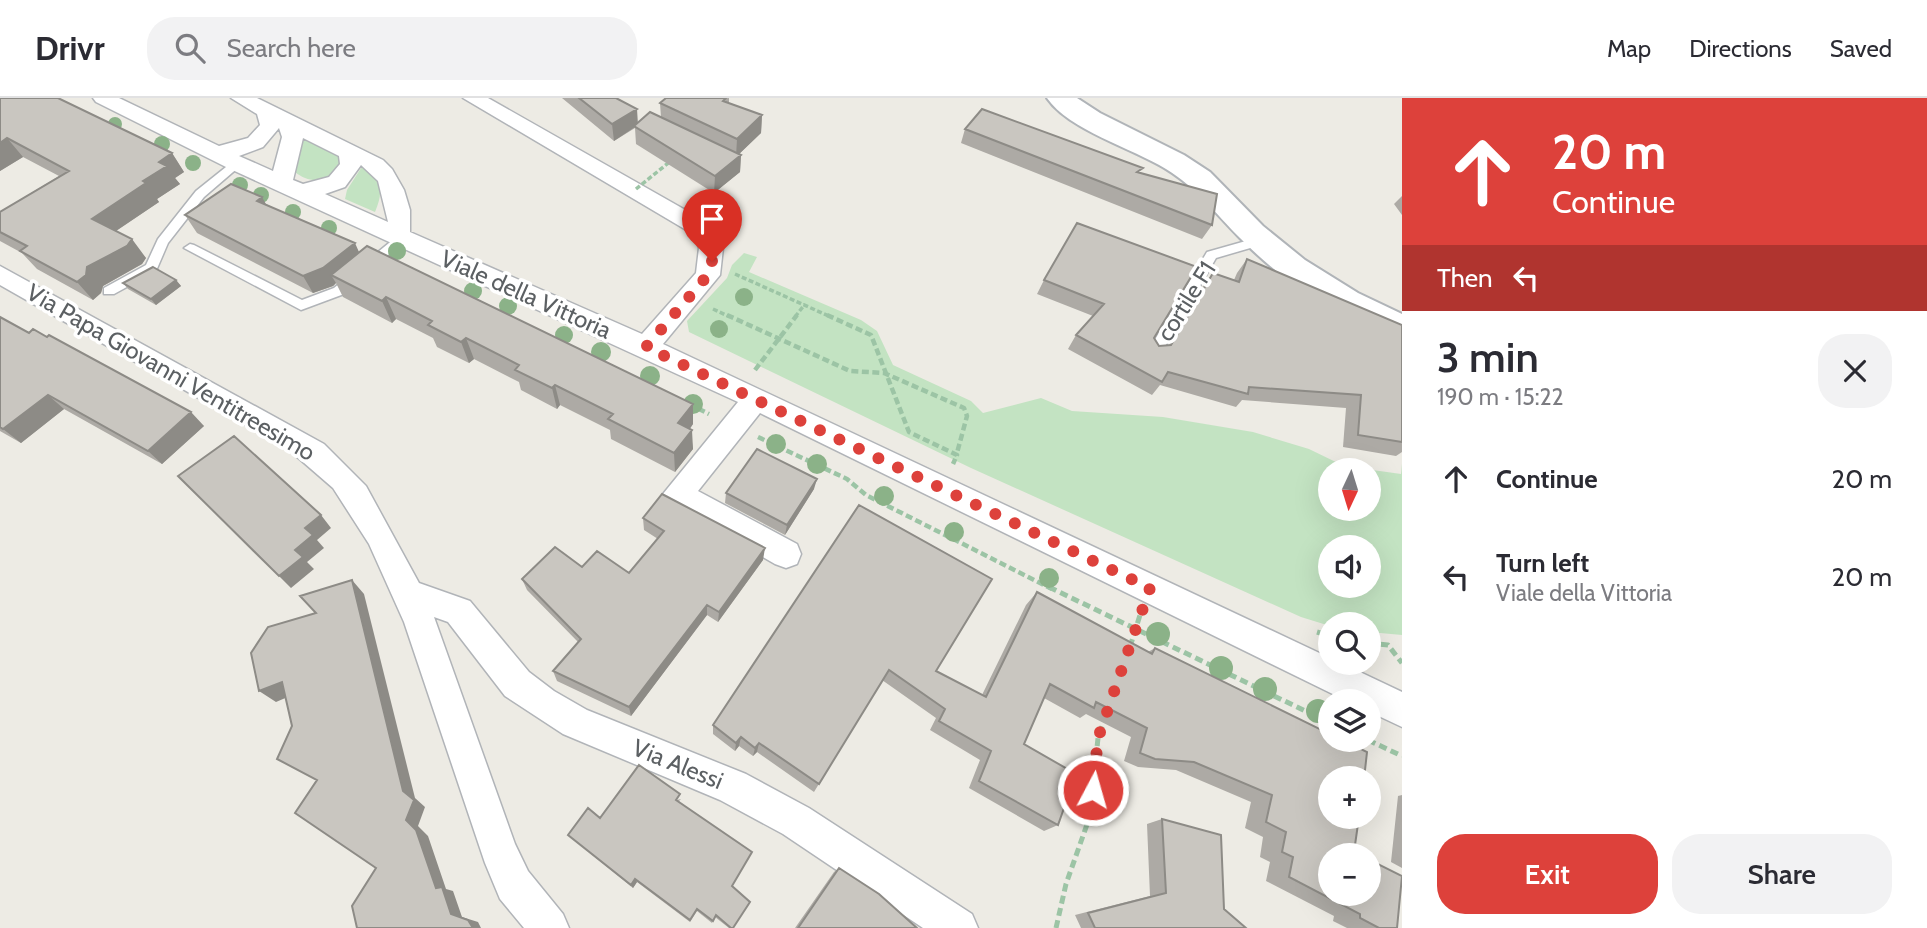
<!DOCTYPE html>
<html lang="en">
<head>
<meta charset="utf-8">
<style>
	body { margin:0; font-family:Cabin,sans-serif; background:#f2f2f3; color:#2b2b33; height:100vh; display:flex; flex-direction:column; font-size:26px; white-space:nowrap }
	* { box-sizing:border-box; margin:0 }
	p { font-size:23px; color:#7c7c81 }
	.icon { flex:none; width:38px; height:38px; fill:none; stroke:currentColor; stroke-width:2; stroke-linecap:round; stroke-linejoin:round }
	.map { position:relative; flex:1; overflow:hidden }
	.drawer { display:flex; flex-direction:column; background:#fff; width:525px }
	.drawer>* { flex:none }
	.hud { background:#dd413b; color:#fff; overflow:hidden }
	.needle { width:46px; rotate:184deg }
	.controls { position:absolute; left:1318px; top:360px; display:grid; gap:14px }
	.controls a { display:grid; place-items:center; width:63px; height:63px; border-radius:50%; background:#fff; box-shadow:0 7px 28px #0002; font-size:35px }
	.pin { position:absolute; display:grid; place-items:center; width:60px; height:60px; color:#fff; margin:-72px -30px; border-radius:50% 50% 50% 0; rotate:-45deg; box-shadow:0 0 7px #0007 }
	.pin .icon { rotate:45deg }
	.me { position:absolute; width:77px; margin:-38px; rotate:6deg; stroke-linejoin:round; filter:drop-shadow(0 0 5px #0008) }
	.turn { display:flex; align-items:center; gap:24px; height:147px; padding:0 35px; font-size:32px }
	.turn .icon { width:91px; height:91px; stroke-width:2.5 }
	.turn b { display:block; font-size:49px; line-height:60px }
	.then { display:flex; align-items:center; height:66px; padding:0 35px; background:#0003; gap:14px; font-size:26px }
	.round { display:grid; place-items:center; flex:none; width:74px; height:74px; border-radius:28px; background:#f2f2f3 }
	.head { display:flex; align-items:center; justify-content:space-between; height:119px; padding:0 35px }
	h1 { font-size:42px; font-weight:600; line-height:52px }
	.cta { display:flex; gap:14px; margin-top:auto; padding:14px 35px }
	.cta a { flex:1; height:80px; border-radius:28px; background:#dd413b; color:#fff; font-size:28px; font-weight:600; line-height:80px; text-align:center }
	.cta a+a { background:#f2f2f3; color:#2b2b33 }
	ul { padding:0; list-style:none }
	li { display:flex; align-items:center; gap:21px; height:98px; padding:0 35px }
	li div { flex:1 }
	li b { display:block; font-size:26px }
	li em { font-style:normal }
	header { display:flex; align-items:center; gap:42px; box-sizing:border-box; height:98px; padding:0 35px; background:#fff; border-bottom:2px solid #e1e1e2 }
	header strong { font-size:33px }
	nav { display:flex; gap:38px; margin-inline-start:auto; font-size:24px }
	.search { width:490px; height:63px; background:#f2f2f3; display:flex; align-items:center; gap:18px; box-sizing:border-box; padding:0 24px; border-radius:28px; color:#7c7c81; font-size:26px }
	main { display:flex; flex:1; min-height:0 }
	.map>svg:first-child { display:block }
	.green { fill:#c3e3c2; fill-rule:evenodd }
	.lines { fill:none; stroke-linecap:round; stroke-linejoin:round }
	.service-casing { stroke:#b1b4b8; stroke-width:3 }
	.minor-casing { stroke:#b1b4b8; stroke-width:3 }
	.secondary-casing { stroke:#b0b4b8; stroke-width:4 }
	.path-far2 { stroke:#9cc4a5; stroke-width:3.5; stroke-dasharray:5 2.5; stroke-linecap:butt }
	.path-far1 { stroke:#9cc4a5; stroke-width:4.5; stroke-dasharray:7 3.5; stroke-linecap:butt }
	.path { stroke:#9cc4a5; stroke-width:5; stroke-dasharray:8 4.5; stroke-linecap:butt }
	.service { fill:#fff; fill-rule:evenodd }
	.minor { fill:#fff; fill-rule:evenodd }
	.secondary { fill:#fff; fill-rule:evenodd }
	.path-bridge { stroke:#9cc4a5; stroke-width:3.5; stroke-dasharray:5 2.5; stroke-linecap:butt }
	.tree { fill:#8bb288 }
	.wall { fill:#adaaa5 }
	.shaded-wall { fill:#8d8b86 }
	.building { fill:#c9c6c0; stroke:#8d8b86; stroke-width:2 }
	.route { stroke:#dd413b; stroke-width:12; stroke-dasharray:0 21.6 }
	.labels { text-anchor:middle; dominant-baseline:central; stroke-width:7; stroke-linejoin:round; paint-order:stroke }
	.street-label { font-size:24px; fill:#5c6063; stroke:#fff }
</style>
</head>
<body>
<header>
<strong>Drivr</strong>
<div class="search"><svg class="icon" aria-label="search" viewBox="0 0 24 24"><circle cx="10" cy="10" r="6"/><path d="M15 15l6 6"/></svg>Search here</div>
<nav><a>Map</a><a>Directions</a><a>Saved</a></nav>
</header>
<main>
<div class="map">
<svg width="1402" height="830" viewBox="0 0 1402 830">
	<rect width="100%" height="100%" fill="#edebe4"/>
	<path class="green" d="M 302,36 L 339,58 L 339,69 C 326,85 310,86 295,74 Z
		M 363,67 C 382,80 384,93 375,114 L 345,101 L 347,92 Z
		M 744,155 L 757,159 L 749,174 L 861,222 L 877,233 L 893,267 L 971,303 L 983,315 L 1041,300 L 1072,313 L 1163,319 L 1253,334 L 1309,351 L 1344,368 L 1401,376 L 1402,366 L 1402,537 L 1369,534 L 1368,527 L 1330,528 L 1301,519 L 971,370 L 689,234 L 687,223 L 727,180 L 732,167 ZM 1330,373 L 1368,373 L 1368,411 L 1330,411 ZM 1330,450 L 1368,450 L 1368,488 L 1330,488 Z"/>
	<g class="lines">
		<g class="service-casing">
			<path id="service" d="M 236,61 L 240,62 L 240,68 L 204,99 L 168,145 L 156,173 L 114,196 L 104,196 L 104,190 L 146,167 L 158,141 L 196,93 Z
				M 400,136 L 404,137 L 404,143 L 344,196 L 301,212 L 184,150 L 190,146 L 194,147 L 302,202 L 334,190 Z
				M 1260,139 L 1264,140 L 1264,146 L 1216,160 L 1159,259 L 1149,259 L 1147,255 L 1207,154 Z"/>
		</g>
		<g class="minor-casing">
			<path id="minor" d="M 93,0 L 119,0 L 219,48 L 248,40 L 260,27 L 257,16 L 231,0 L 257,0 L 383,62 L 392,71 L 404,92 L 410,112 L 410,134 L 642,236 L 696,175 L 699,150 L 693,136 L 463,0 L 488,0 L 710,126 L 723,150 L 720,177 L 663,246 L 1330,560 L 1330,565 L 1341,565 L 1402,594 L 1402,629 L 1368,613 L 1368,604 L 1349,604 L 760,315 L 698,393 L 797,446 L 801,456 L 797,466 L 786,470 L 775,466 L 668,405 L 663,396 L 738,304 L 228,70 L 96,4 ZM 279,30 L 282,39 L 273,73 L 239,58 L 263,49 ZM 303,40 L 339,58 L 340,66 L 329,79 L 303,86 L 293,82 ZM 361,67 L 378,83 L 388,124 L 325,96 L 345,89 Z
				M 0,168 L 324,346 L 366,388 L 419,485 L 470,503 L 529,574 L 554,593 L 587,612 L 746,676 L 809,710 L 972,816 L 978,830 L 923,830 L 783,736 L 720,702 L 563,636 L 505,598 L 448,524 L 434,519 L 515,746 L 528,773 L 563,816 L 569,830 L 524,830 L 500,801 L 485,765 L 404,524 L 369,446 L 333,390 L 288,351 L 0,187 Z"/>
		</g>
		<g class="secondary-casing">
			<path id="secondary" d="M 1047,0 L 1077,0 L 1100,15 L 1184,57 L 1210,74 L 1263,128 L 1305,162 L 1358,195 L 1402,216 L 1402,242 C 1342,224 1283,184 1240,140 C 1216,116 1196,89 1166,71 C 1132,50 1069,32 1047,0 Z"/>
		</g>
		<path class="path-far2" d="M 735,176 L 831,219
			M 713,211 L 730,219
			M 795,219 L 805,206"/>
		<path class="path-far1" d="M 727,217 L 850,273 L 884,275 L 964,310 L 967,318 L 957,355
			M 827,217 L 871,237 L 909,334 L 957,357 L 953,366
			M 755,272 L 797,217
			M 689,306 L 709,316
			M 758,339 L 847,381 L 866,397 L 1052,491"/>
		<path class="path" d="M 1049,489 L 1330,625
			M 1317,534 L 1330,538
			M 1368,545 L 1388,547 L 1402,565
			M 1130,549 L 1140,517
			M 1368,642 L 1402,658
			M 1056,830 L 1066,786 L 1090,718 L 1098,640 L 1105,620"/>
		<use href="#service" class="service"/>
		<use href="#minor" class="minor"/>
		<use href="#secondary" class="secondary"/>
		<path class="path-bridge" d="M 636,91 L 672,62"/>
	</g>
	<g class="tree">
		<circle cx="115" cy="26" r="7"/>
		<circle cx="162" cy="46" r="8"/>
		<circle cx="193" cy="65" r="8"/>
		<circle cx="240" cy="87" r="8"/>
		<circle cx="261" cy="97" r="8"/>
		<circle cx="293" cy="114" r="8"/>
		<circle cx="329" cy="130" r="8"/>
		<circle cx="397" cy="153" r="9"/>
		<circle cx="473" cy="193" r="9"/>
		<circle cx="744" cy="199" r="9"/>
		<circle cx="508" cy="208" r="9"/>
		<circle cx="719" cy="231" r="9"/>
		<circle cx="564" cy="237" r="9"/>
		<circle cx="601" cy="254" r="10"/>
		<circle cx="650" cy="278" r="10"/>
		<circle cx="693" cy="306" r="10"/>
		<circle cx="776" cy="346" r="10"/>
		<circle cx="817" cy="366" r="10"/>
		<circle cx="884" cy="398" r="10"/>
		<circle cx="954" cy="434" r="10"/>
		<circle cx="1049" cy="480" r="10"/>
		<circle cx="1158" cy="536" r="12"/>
		<circle cx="1221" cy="570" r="12"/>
		<circle cx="1265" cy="591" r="12"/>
		<circle cx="1318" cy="613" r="12"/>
	</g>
	<path class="wall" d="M 0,0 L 172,55 L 184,74 L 175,80 L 180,86 L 157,101 L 159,104 L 116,133 L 146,160 L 142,166 L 103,188 L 101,195 L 93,202 L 37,171 L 22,155 L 0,143 L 0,114 L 59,78 L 23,59 L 0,73 Z
		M 562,0 L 616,0 L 638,25 L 661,19 L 660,5 L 729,0 L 729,5 L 762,17 L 761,35 L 739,56 L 741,57 L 740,74 L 714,95 L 636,46 L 635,30 L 614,43 Z
		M 965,31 L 1140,75 L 1212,127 L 1202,141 L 961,45 Z
		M 1402,98 L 1402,117 L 1394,106 Z
		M 266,106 L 359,154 L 693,306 L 693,326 L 690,331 L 693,351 L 675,374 L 611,341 L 610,332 L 560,307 L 557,311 L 521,292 L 519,284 L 474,261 L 469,265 L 437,249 L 433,240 L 396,221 L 392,225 L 343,199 L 336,185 L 333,188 L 313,195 L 197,135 L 185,117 Z
		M 1077,125 L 1159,248 L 1169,247 L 1203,188 L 1213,175 L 1234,182 L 1237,175 L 1247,161 L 1402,227 L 1402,354 L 1396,358 L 1343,349 L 1346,310 L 1242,302 L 1236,309 L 1160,287 L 1152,297 L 1068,251 L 1076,237 L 1093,218 L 1037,196 L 1044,182 Z
		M 176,182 L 181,188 L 156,207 L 128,191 L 123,185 Z
		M 0,219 L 29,235 L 204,328 L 162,366 L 64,311 L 21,345 L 0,333 Z
		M 814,391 L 785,437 L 725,405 L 726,395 Z
		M 859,407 L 936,573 L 982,597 L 1026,507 L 1037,494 L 1148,554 L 1155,550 L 1354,754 L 1397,830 L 1347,830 L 1333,823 L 1334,818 L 1266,783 L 1270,764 L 1260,759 L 1263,739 L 1245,730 L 1251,704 L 1176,672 L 1138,669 L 1124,663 L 1131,639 L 1086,616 L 1080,620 L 1044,600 L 1024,646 L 1058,727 L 1044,733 L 969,690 L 980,662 L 930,632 L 936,620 L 882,582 L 814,694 L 757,654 L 753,658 L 739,648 L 735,653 L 713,636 L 713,627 Z
		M 643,420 L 763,462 L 718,524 L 707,517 L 631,618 L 557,583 L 553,573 L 578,544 L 527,492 L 522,481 L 582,469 L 629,475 L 658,441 L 644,432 Z
		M 1402,697 L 1402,770 L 1391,764 L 1398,698 Z
		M 681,701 L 679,703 L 733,789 L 733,830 L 729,830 L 715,819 L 712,825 L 697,813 L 690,824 L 637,784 L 633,790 L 568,737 L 600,720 Z
		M 1162,721 L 1224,811 L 1246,830 L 1081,830 L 1075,817 L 1150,798 L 1147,726 Z
		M 839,770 L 917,830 L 795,830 L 834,774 Z"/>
	<path class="shaded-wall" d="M 637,11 L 638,27 L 614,43 L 612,26 Z
		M 762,17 L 761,35 L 736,59 L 737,41 Z
		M 7,40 L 23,59 L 0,73 L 0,45 Z
		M 172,55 L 184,74 L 175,80 L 180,86 L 157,101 L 159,104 L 107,139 L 92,121 L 143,83 L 159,64 Z
		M 741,57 L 740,74 L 714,95 L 715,78 Z
		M 262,99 L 272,117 L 257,103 Z
		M 132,141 L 146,160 L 142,166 L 103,188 L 101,195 L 93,202 L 77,184 L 87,169 Z
		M 355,145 L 363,163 L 331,177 L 336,185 L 333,188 L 313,195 L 303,178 Z
		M 176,182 L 181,188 L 156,207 L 151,201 Z
		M 386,199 L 396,221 L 392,225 L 382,203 Z
		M 466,240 L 474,261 L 469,265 L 461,244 Z
		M 555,287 L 560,307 L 557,311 L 552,290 Z
		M 48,297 L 64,311 L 21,345 L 3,331 Z
		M 693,306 L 693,326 L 679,345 L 678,325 Z
		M 191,314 L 204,328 L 162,366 L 148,353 Z
		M 692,332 L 693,351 L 675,374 L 674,355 Z
		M 817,381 L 814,391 L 785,437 L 787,427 Z
		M 321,417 L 331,430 L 317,442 L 324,450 L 307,464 L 314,471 L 291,490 L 279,478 L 295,452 L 305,430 Z
		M 765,450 L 763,462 L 718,524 L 719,514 Z
		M 352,482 L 364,496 L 415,700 L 425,709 L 418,728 L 428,738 L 446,791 L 453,793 L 462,819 L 478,824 L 481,830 L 473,830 L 451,816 L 436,790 L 406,722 L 403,693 Z
		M 707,507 L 707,517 L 631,618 L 629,609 Z
		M 282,584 L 297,595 L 276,604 L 259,593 Z
		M 741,639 L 739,648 L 735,653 L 736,645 Z
		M 759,645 L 757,654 L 753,658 L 755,650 Z
		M 635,781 L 637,784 L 633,790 L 631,787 Z"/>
	<path class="building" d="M 0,0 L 58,0 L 172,55 L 159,64 L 167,68 L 143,83 L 146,85 L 92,121 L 132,141 L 127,148 L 87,169 L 86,177 L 77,184 L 20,153 L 27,148 L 0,134 L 0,114 L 69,73 L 7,40 L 0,45 Z
		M 579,0 L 616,0 L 637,11 L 612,26 Z
		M 666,0 L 726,0 L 723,3 L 762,17 L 737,41 L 660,5 Z
		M 982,11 L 1143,70 L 1137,74 L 1217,96 L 1212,127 L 965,31 Z
		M 650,14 L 741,57 L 715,78 L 634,28 Z
		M 231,86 L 262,99 L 257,103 L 355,145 L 323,170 L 303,178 L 185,117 Z
		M 1077,125 L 1197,169 L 1154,240 L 1159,248 L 1171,247 L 1213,175 L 1239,184 L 1247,161 L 1402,227 L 1402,344 L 1358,337 L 1361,297 L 1249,289 L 1248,296 L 1168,274 L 1162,284 L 1076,237 L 1104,206 L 1044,182 Z
		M 367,148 L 693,306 L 678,325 L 692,332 L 674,355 L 608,321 L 613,316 L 555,287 L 552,290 L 515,272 L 519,267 L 466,240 L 461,244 L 428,227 L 432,223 L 386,199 L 382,203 L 331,177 Z
		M 153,169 L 176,182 L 151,201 L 123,185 Z
		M 0,219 L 29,235 L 33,231 L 47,239 L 49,237 L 191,314 L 148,353 L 48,297 L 3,331 L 0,329 Z
		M 234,338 L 321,417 L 305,430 L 313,437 L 295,452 L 303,459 L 279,478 L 178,378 Z
		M 757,351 L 817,381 L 787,427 L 726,395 Z
		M 662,396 L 765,450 L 719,514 L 707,507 L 629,609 L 553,573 L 581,541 L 522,481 L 555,449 L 582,469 L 597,453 L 629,475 L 664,433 L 643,420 Z
		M 859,407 L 992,481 L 936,573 L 986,599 L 1037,494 L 1152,556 L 1155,550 L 1330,636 L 1330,642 L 1343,642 L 1367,654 L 1364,681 L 1330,681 L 1330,719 L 1359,719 L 1354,754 L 1362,758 L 1330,758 L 1330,796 L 1368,796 L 1368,761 L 1402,778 L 1397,830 L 1379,830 L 1360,820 L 1360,816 L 1289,779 L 1293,759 L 1282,754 L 1286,734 L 1266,724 L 1272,697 L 1194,664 L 1155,661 L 1140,655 L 1147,630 L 1096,604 L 1094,610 L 1050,586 L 1024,646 L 1076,676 L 1058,727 L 979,683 L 991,653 L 939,623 L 945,611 L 889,572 L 819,686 L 759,645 L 755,650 L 741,639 L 736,645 L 713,627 Z
		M 352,482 L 403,693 L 414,702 L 406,722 L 416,732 L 436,790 L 442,789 L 451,816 L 468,822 L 473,830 L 357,830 L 352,808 L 376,770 L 295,715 L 317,682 L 277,661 L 292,628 L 282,584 L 259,593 L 251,555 L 268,529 L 316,515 L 300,498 Z
		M 639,667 L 680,696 L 676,702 L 752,754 L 732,788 L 750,804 L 733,830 L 731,830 L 716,817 L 713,823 L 697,811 L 690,822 L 635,781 L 631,787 L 568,737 L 588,710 L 600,720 Z
		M 1162,721 L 1221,737 L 1224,811 L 1246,830 L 1095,830 L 1088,815 L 1166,795 Z
		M 839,770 L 879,796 L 917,830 L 798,830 Z"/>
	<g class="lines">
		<path class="route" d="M 712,163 L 708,177 L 646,249 L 1150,490 L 1098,640 L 1093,692"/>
	</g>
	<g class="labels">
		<g class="street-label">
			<text transform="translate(526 196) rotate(24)">Viale della Vittoria</text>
			<text transform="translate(1186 203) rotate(-58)">cortile F1</text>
			<text transform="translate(171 274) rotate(30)">Via Papa Giovanni Ventitreesimo</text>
			<text transform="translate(678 666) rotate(22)">Via Alessi</text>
		</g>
	</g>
</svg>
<div class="controls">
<a><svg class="needle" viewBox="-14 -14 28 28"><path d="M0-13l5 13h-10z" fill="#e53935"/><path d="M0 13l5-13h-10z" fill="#7c7c81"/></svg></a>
<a><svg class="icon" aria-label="sound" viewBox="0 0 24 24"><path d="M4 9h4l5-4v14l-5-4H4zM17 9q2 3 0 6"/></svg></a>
<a><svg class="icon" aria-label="search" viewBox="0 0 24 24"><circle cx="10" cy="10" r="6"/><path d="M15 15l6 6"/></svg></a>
<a><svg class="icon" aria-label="layers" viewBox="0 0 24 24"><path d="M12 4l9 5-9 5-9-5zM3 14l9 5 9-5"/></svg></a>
<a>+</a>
<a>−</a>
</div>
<div class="pin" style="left:712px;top:163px;background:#d93025"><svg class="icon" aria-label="arrive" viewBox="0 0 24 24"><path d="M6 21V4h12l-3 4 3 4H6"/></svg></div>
<svg class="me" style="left:1093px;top:692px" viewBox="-20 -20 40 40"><circle r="17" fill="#dd413b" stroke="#fff" stroke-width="3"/><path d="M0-11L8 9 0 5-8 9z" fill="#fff"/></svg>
</div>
<section class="drawer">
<div class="hud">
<div class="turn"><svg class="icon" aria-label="ahead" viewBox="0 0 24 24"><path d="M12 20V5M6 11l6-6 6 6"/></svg><div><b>20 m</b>Continue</div></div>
<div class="then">Then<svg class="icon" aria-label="left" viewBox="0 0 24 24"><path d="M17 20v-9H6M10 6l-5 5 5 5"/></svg></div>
</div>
<div class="head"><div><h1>3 min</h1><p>190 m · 15:22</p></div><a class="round"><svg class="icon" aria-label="close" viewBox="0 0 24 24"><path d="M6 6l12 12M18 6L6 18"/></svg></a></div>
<ul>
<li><svg class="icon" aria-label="ahead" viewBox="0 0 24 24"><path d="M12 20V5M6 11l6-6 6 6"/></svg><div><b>Continue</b></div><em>20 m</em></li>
<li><svg class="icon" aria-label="left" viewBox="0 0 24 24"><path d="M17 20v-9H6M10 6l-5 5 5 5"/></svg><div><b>Turn left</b><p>Viale della Vittoria</p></div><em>20 m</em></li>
</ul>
<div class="cta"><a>Exit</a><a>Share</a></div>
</section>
</main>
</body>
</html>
